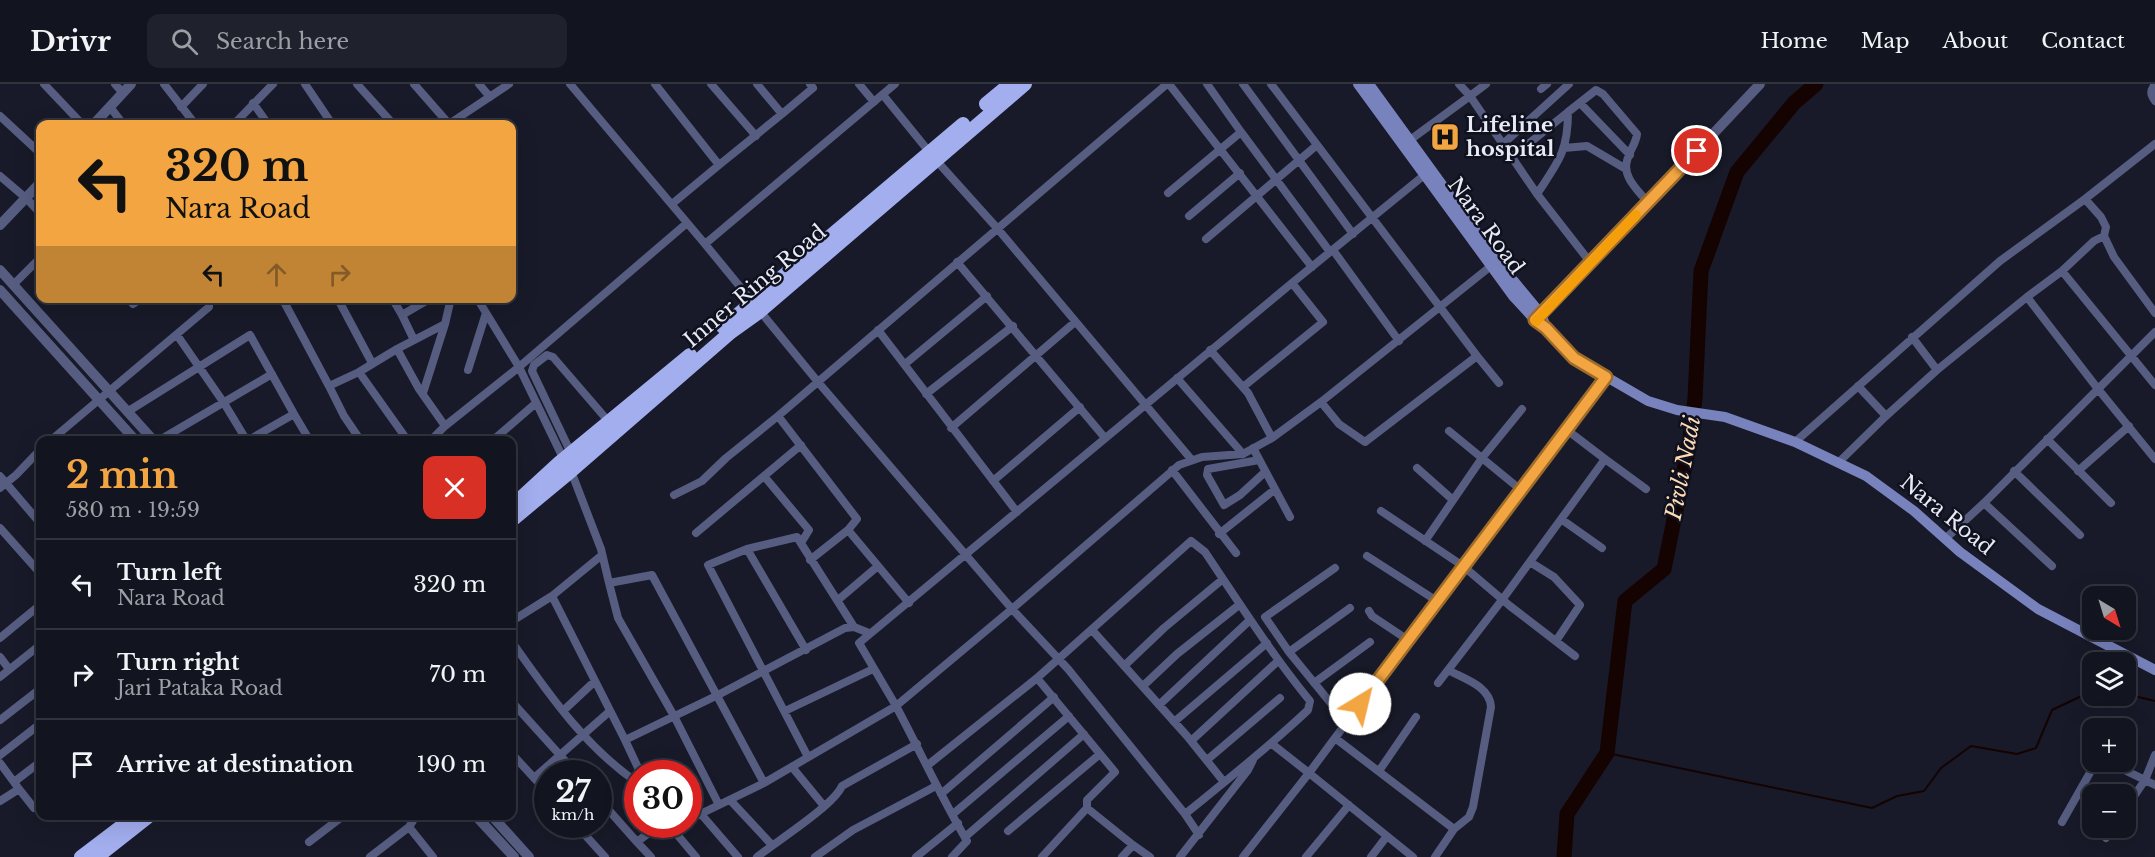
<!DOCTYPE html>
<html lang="en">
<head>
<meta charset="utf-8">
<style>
	body { margin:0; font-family:"Libre Baskerville",serif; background:#1f212c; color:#f1f3f6; height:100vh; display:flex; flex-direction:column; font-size:22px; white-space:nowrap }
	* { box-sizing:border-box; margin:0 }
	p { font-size:20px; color:#9c9ea4 }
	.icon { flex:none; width:33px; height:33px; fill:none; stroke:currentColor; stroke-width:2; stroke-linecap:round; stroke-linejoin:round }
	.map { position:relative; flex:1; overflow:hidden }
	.drawer { position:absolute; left:36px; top:352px; width:480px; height:384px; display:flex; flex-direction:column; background:#12141f; border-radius:12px; box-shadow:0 6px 24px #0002,0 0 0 2px #31333d }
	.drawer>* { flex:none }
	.banner { position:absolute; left:36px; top:36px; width:480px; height:183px; border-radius:12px; box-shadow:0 6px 24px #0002,0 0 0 2px #31333d; background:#f2a541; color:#111; overflow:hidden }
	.needle { width:39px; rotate:142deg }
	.tools { position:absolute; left:2082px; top:502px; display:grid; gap:12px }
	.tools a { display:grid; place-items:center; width:54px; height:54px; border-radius:12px; background:#12141f; box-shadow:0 6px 24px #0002,0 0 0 2px #31333d; font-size:30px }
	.speed { position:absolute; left:534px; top:676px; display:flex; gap:12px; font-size:30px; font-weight:700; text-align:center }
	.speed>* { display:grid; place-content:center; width:78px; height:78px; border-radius:50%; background:#12141f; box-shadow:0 6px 24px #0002,0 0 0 2px #31333d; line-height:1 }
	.speed small { font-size:15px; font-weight:400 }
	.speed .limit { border:9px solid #d22; background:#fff; color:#111 }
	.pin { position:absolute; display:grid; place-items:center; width:51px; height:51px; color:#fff; margin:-26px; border:3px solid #fff; border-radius:50%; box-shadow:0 2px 6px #0007 }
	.me { position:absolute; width:66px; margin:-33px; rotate:36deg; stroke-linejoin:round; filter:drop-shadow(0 0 4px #0008) }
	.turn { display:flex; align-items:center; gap:21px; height:126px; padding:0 30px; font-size:27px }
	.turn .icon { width:78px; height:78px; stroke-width:2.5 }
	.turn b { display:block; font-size:42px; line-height:51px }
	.lanes { display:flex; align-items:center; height:57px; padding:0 30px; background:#0003; justify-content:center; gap:30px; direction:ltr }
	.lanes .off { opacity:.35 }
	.round { display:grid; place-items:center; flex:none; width:63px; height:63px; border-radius:12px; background:#1f212c }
	.summary { display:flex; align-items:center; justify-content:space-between; height:102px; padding:0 30px }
	h1 { font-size:36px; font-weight:700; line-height:45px; color:#f2a541 }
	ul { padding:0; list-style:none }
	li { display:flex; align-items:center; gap:18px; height:90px; padding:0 30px; border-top:2px solid #31333d }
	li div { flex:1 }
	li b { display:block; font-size:22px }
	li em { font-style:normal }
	header { display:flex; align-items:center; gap:36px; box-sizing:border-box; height:84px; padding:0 30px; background:#12141f; border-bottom:2px solid #31333d }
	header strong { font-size:28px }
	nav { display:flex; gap:33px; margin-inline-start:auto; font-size:21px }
	.search { width:420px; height:54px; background:#1f212c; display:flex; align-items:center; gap:15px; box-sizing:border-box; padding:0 21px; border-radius:12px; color:#9c9ea4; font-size:22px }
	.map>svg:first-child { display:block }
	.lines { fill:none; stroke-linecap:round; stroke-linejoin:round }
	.stream { stroke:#140300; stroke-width:2 }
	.river { stroke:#140300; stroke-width:15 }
	.minor { stroke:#565d81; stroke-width:8 }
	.tertiary { stroke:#565d81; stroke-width:10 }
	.secondary { stroke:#7882bc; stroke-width:10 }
	.trunk { stroke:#a2aeee; stroke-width:14 }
	.route-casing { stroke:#9d6b2a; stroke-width:15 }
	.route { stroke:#f2a541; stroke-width:10 }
	.slow { stroke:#f59e0b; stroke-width:10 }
	.labels { text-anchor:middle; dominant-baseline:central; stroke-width:5; stroke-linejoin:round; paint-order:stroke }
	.poi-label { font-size:21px; font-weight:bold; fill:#e8eaf4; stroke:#0f111f; text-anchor:start }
	.street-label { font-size:21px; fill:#e8eaf4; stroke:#0f111f }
	.water-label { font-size:22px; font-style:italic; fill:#fedbb5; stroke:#0f111f }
</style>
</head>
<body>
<header>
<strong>Drivr</strong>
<div class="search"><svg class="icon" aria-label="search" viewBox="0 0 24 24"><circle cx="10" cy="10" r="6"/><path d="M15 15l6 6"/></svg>Search here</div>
<nav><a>Home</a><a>Map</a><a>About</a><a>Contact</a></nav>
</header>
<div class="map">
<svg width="2155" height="773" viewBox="0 0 2155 773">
	<rect width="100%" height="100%" fill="#181a29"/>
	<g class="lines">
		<path class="stream" d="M 2126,610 L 2155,617
			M 1607,669 L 1872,724 L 1897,712 L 1924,707 L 1941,684 L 1971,662 L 2017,670 L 2036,664 L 2052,626 L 2092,607"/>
		<path class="river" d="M 1564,773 L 1567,730 L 1607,669 L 1625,517 L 1664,485 L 1689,362 L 1695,315 L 1701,187 L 1737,88 L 1794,19 L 1816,0"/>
		<path class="minor" d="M 44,0 L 82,40
			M 115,0 L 123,9
			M 164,0 L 195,40
			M 305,0 L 332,40
			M 357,0 L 393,40
			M 414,0 L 449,40
			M 479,0 L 490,13
			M 570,0 L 705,160 L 895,0
			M 655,0 L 719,81 L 782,30 L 757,0
			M 711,0 L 756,52
			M 859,0 L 874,18
			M 1169,0 L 1312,183
			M 1243,0 L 1353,150
			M 1271,0 L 1477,272 L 1365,358 L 1339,340 L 1321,318
			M 1459,0 L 1470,12 L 1486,0
			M 2155,0 C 2150,7 2150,10 2155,17
			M 1541,5 L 1547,0
			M 883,11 L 935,75 L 997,144 L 1191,375
			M 253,19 L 268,40
			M 1580,19 L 1630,71
			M 110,23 L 123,40
			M 181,23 L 203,0
			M 782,30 L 813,4 L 810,0
			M 0,32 L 40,69
			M 234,40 L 273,0
			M 449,40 L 509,0
			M 1241,48 L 1330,168
			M 1410,56 L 1470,12 L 1537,110 L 1590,178
			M 1503,60 L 1569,0
			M 1564,64 L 1587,62 L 1626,85
			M 1512,73 L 1568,28
			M 0,92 L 27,115 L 40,129
			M 1168,109 L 1241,48 L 1207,0
			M 1537,110 C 1558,78 1568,68 1568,28 L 1596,6 L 1603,10 L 1637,50 C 1636,60 1629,67 1627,77 C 1622,93 1639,107 1648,119
			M 2085,115 L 2101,133 L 2106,143 L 2104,152 L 2114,173 L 2155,229
			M 672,120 L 719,81
			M 1189,132 L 1240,89
			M 1206,155 L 1317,61
			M 705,160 L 818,298 L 1012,525 L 1179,381 L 1202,373 L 1243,370 L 1272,354 L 1321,318 L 1491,182
			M 1333,166 L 1399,257
			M 957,178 L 1105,354
			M 2062,187 L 2155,301
			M 14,200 L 40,174
			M 2027,213 L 2098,305 L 2155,375
			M 128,214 L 133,220 L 142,214
			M 282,214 L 329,302 L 359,288 L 397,265 L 419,305 L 445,342
			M 392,214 L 402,231 L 431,214
			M 477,214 L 519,283 L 564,376
			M 339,217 L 372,279
			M 402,231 L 414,256
			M 878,246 L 1017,428
			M 177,251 L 224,319 L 247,357
			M 1912,253 L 1937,286
			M 397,265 L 445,240 L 451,214
			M 1210,266 L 1248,309 L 1272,354
			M 1477,272 L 1499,299
			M 905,280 L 987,212
			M 468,286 L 486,229
			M 359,288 L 408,357
			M 1177,294 L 1243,370
			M 329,302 L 344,332 L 361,357
			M 1858,302 L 1886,332
			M 1243,303 L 1323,238 L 1292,199
			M 423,309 L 445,240
			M 926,310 L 1013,242
			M 127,328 L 250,251 L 294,330
			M 778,332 L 857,435 L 848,446
			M 951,344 L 1075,238
			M 1449,347 L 1521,406
			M 2047,355 L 2111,419
			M 50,357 L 209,223 L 209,214
			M 158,357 L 272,290
			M 247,357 L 294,330 L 310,357
			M 430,357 L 445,342 L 519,283 L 687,139
			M 492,357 L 536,319
			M 1795,358 L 2000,177 L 2085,115 L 2155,60
			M 1253,364 L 1290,433
			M 571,369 L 532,287 L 534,281 L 547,271 L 553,273 L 609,338
			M 1605,375 L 1646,405
			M 1259,376 L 1208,385 L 1207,391 L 1224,421 L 1240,411 L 1265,388
			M 1838,379 L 1886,332 L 1937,286 L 2027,213 L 2062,187 L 2094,157 L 2104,152
			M 1417,384 L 1453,416
			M 1172,386 L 1236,469
			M 571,387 L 601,465 L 609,499
			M 2014,387 L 2080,451
			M 2078,387 L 2129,342
			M 0,392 L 40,439
			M 764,392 L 809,446 L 801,459
			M 993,397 L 1080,323
			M 0,404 L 16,391 L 40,366
			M 674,411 L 702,397 L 726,374 L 778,332 L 1167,0
			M 1984,419 L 2052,482
			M 1381,427 L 1463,482 L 1510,522 L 1575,572
			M 1561,435 L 1602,464
			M 0,444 L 40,489
			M 696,449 L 801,361
			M 1219,450 L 1274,406
			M 1945,455 L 1984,419 L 2155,248
			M 1425,457 L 1482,374 L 1522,325
			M 747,465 L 806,566
			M 602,471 L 552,512 L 625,656
			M 1367,472 L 1437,517
			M 810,476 L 848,446 L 909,519
			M 1530,478 L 1554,493 L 1580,521 L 1556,557
			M 838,516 L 878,482
			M 1369,527 L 1372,532 L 1408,556
			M 512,537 L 552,512
			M 1092,546 L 1187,652 L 1224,698
			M 0,554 L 40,521
			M 512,558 C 548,609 585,663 638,699
			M 1289,568 L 1265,533 L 1335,484
			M 0,573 L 9,585
			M 1124,582 L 1164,544 L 1223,495 C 1251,537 1278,578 1310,617 L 1308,626 C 1269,663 1227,696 1185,730 L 1068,585 L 1012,525 L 896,622 L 859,559 L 1292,199 L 1428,88
			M 1448,586 C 1464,595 1490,602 1491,623 L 1473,723 L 1469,733 L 1454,745
			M 0,593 L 40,561
			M 1037,594 L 1191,457 L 1205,468 L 1223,495
			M 1314,599 L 1370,558
			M 1438,599 L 1502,516 L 1605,375 L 1567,346
			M 1143,602 L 1177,570 L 1239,521
			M 512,618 L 577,690
			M 1159,621 L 1250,536
			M 563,627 L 595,597
			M 785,627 L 873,585
			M 0,636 L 40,605
			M 1174,638 L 1267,559
			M 1347,639 L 1289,568 L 1350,524
			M 1335,654 L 1606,293
			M 1191,657 L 1278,577
			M 1272,660 L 1309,689 L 1335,654 L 1454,745 L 1435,773
			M 512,670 L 548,709
			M 0,671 L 40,640
			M 808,673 L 708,481 L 747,465 L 797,453 L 854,543
			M 1207,676 L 1280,614
			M 2108,678 L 2155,701
			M 0,679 L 19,705 L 0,717
			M 928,681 L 1037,594 L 1115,688 L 1087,716 L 1087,724
			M 792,683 L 824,722
			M 1379,687 L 1416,633
			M 641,690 L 625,656 L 718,611 L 845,544 L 854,543 L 869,549
			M 534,694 L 610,627
			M 14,698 L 40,678
			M 19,705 L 34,724 L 40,719
			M 941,710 L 1054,613
			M 598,714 L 637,758 L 659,741
			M 731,717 L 772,761
			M 719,721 L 674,632 L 618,534 L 609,499 L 652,491 L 764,699
			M 2126,724 L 2145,696 L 2155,671
			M 701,730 L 738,773
			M 953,730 L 1069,632
			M 1185,730 L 1199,751
			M 688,736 L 764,699 L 896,622 C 920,667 941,713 967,757 L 952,773
			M 2062,738 L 2096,678
			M 576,741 L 605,773
			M 669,741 L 696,773
			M 409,743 L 416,732
			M 1008,747 L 1100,670
			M 965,753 L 1084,650
			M 2106,754 L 2112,744
			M 309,758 L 343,732
			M 637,758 L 651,773
			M 370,773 L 409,743 L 433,773
			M 757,773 C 777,757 833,722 842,702 L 917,660
			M 815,773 L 853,746 L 936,702
			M 916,773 L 958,739
			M 1042,773 L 1087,724 L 1133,761
			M 1122,773 L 1133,761 L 1150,773
			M 1180,773 L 1248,686 L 1253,676
			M 1243,773 L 1309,689 L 1413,773
			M 1306,773 L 1349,721
			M 1371,773 L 1387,752"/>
		<path class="tertiary" d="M 94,40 L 131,0
			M 0,141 L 40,99
			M 0,186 L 154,357
			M 0,206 L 136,357
			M 1535,236 L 1666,100 L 1760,0
			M 476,732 L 514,773
			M 492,732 L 529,773"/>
		<path class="secondary" d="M 1358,0 L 1513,212 L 1535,236 L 1546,244 L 1574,274 L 1648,317 L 1677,326 L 1725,333 L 1795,358 L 1866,392 L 1914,427 L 1960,468 L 2038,525 L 2155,586
			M 1369,0 L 1499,179 L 1541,230 L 1546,243"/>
		<path class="trunk" d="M 986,20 L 1010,0
			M 723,243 L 963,40
			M 512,422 L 559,379 L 690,271
			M 512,436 L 571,387 L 731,248 L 759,228 L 1025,0
			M 81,773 L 135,732
			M 97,773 L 149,732"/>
	</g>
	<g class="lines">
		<g class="route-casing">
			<path id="route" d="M 1360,620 L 1606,293 L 1574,274 L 1546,244 L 1535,236 L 1697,67"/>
		</g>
		<use href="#route" class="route"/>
		<path class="slow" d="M 1536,237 L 1636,131"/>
	</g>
	<defs>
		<g id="hospital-square" transform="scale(1.5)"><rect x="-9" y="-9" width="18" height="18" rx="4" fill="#f2a541" stroke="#0f111f"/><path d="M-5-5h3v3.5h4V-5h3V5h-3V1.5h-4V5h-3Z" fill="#111"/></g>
	</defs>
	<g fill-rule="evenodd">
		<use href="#hospital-square" x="1445" y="53"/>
	</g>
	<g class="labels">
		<g class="poi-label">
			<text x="1466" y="41">Lifeline<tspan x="1466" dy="24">hospital</tspan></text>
		</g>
		<g class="street-label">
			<text transform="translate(1486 142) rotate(54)">Nara Road</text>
			<text transform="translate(755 202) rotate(-40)">Inner Ring Road</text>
			<text transform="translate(1947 431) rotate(39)">Nara Road</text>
		</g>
		<g class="water-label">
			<text transform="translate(1683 384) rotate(-79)">Pivli Nadi</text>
		</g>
	</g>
</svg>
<div class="tools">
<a><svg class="needle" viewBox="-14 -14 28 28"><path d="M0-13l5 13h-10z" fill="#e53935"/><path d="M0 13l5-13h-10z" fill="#9c9ea4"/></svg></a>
<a><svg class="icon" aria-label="layers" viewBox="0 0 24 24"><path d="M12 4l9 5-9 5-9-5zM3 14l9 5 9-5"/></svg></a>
<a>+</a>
<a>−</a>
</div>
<div class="speed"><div>27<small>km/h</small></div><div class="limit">30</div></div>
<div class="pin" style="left:1697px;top:67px;background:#d93025"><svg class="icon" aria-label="arrive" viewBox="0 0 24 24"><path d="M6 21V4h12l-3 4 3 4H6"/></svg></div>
<svg class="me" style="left:1360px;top:620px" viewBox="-20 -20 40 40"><circle r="19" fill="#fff"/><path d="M0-13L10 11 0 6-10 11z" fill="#f2a541"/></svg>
<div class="banner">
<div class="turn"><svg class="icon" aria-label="left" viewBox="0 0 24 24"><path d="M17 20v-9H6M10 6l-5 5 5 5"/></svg><div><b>320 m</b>Nara Road</div></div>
<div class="lanes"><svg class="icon" aria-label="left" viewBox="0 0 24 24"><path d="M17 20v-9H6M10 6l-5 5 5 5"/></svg><svg class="icon off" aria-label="ahead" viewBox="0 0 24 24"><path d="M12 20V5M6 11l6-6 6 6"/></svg><svg class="icon off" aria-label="right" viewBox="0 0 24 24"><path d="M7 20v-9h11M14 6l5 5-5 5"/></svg></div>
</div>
<section class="drawer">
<div class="summary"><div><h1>2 min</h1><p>580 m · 19:59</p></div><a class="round" style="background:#d93025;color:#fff"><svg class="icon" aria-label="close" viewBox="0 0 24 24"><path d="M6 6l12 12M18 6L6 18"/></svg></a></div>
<ul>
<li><svg class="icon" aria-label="left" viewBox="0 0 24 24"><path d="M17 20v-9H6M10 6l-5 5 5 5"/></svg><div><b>Turn left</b><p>Nara Road</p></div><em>320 m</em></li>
<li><svg class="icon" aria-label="right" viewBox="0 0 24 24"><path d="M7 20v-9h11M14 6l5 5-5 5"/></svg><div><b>Turn right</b><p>Jari Pataka Road</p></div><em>70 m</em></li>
<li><svg class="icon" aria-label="arrive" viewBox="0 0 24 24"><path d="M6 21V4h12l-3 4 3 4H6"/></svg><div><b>Arrive at destination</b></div><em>190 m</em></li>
</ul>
</section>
</div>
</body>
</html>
